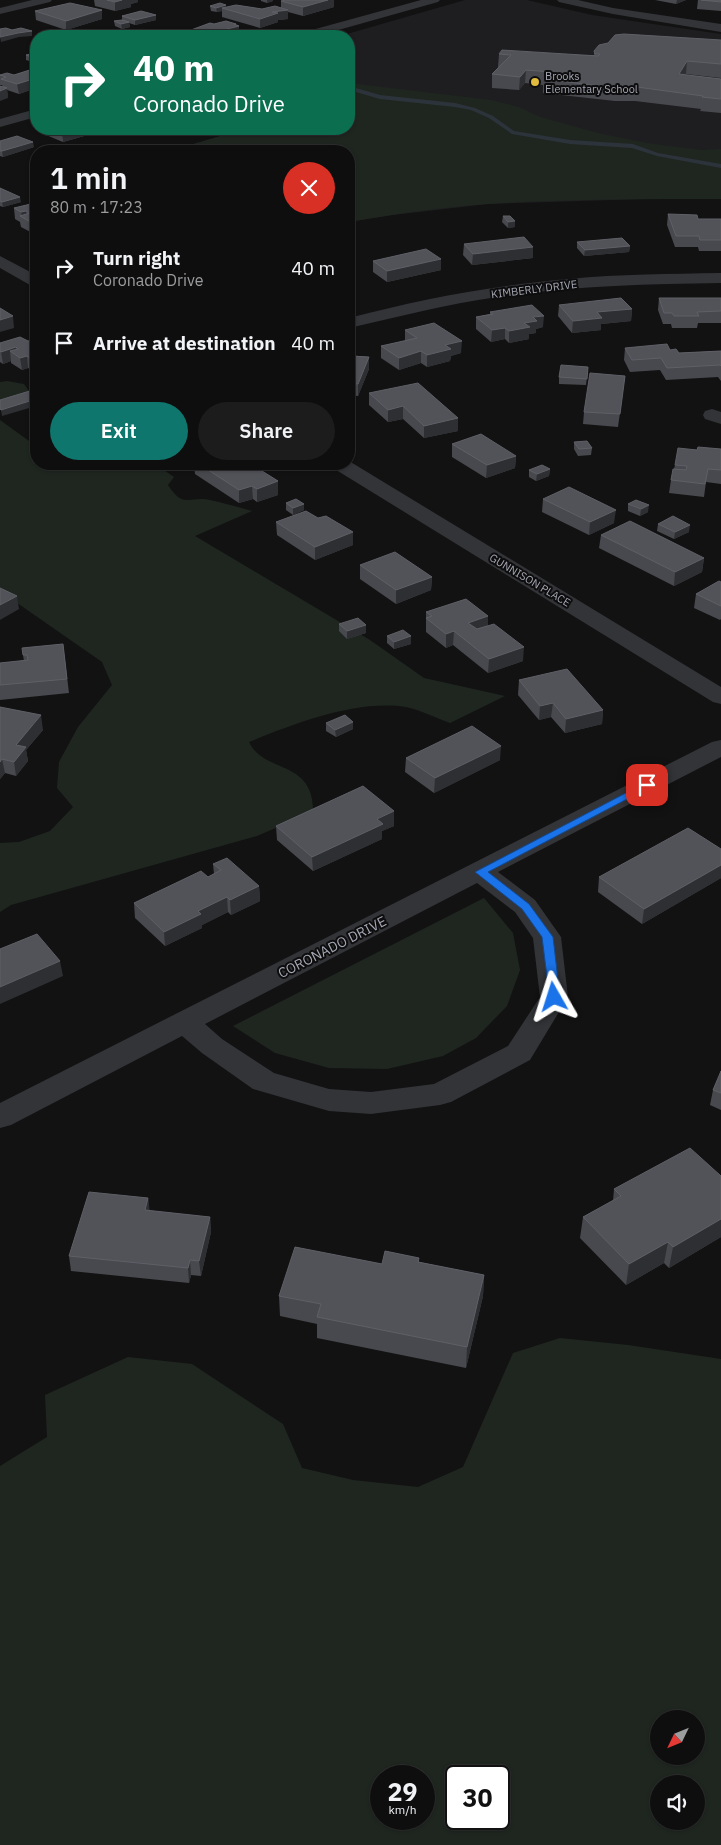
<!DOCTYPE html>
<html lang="en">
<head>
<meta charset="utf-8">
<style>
	body { margin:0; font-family:"IBM Plex Sans",sans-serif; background:#1c1c1c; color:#f1f3f6; height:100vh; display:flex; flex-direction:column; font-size:19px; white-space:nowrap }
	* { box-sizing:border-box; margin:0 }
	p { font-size:16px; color:#9b9c9e }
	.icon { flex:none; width:28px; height:28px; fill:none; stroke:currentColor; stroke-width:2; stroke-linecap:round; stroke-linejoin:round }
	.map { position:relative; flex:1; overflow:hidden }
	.side { position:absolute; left:30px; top:145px; width:325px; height:325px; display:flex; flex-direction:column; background:#0e0e0e; border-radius:20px; box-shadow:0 1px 4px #0004,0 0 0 1px #2e2e2e }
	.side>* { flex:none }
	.hud { position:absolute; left:30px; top:30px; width:325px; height:105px; border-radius:20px; box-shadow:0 1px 4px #0004,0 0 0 1px #2e2e2e; background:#0b6e4f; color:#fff; overflow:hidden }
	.needle { width:32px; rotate:227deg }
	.fabs { position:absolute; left:650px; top:1710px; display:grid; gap:10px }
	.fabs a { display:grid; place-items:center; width:55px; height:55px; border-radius:50%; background:#0e0e0e; box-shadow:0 1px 4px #0004,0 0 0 1px #2e2e2e; font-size:25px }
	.speed { position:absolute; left:370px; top:1765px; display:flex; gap:10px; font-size:25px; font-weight:700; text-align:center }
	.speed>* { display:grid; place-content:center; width:65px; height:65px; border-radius:50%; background:#0e0e0e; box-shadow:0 1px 4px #0004,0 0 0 1px #2e2e2e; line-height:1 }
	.speed small { font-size:12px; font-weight:400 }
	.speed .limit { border:2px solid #111; border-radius:8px; background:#fff; color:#111 }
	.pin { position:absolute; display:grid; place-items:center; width:42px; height:42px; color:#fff; margin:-21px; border-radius:10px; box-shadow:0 2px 8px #0006 }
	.me { position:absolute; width:55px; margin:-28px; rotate:354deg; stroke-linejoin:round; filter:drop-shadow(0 0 4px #0008) }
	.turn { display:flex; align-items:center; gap:18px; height:105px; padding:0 20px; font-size:22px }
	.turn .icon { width:65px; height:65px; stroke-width:2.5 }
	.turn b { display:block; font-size:35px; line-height:42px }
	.round { display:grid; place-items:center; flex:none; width:52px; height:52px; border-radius:26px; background:#1c1c1c }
	.summary { display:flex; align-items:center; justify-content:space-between; height:85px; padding:0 20px }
	h1 { font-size:30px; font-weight:600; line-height:38px }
	.primary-button { display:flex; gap:10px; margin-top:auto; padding:10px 20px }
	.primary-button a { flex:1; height:58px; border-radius:30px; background:#0f766e; color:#fff; font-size:20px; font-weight:600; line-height:58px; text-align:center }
	.primary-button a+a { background:#1c1c1c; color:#f1f3f6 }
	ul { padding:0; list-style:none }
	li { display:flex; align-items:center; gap:15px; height:75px; padding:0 20px }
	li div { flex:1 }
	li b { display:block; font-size:19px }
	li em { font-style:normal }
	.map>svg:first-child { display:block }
	.built { fill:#1e1e20 }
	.green { fill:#1f2620; fill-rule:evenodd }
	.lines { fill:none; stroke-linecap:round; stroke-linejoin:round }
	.stream { fill:#2d333b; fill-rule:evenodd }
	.minor { fill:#333438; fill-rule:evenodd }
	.tertiary { fill:#333438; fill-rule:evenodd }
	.wall { fill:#48494e }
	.shaded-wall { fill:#2e2f32 }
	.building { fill:#525359; stroke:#5f6067 }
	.route { fill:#1a73e8; stroke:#114b97 }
	.poi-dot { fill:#e0bb3d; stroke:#0d0d0e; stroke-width:2 }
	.labels { text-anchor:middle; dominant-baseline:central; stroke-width:4; stroke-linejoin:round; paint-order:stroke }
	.far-poi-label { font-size:11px; fill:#a5a7b3; stroke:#0d0d0e; text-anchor:start }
	.far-street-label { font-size:11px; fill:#a5a7b3; stroke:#0d0d0e }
	.street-label { font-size:14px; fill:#a5a7b3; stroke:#0d0d0e }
</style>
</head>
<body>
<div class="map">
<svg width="721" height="1845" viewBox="0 0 721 1845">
	<rect width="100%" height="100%" fill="#121213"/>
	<path class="built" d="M 465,0 L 527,0 L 592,15 L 721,34 L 721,199 L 646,199 L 488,204 L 393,215 L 349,222 L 349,151 L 170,151 L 244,129 L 349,129 L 349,36 L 340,36 Z"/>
	<path class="green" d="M 349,83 L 491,100 L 519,107 L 540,117 L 602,134 L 647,143 L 701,150 L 721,149 L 721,199 C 644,199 566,199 489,204 C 442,207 395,214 349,222 L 349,151 L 170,151 L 244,129 L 349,129 Z
		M 7,381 L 24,384 L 29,391 L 0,400 L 0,382 Z
		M 0,420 L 36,446 L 36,464 L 155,464 L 174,477 L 168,485 C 184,510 189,495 210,500 C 224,503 238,507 252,511 L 195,536 L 370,640 L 424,678 L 505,696 L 450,723 C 436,718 420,710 406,707 C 357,699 293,724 249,742 C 264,774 314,759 313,812 L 257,836 L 11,905 L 0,912 L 0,843 L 19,842 L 50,831 L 73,807 L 57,788 L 59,762 L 78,727 L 112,685 L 102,662 L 0,591 Z
		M 484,898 L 513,933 L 520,970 L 507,1006 L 476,1038 L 443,1056 L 387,1069 L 329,1068 L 275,1053 L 233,1026 Z
		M 560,1338 L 628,1345 L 721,1359 L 721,1845 L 0,1845 L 0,1466 L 47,1437 L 45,1395 L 128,1357 L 192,1364 L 283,1424 L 302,1468 L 353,1480 L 418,1487 L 463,1467 L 513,1353 ZM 659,1719 L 696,1719 L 696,1756 L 659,1756 ZM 424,1776 L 424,1819 L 381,1819 L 381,1776 ZM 499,1776 L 499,1819 L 456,1819 L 456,1776 ZM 659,1784 L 696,1784 L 696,1821 L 659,1821 Z"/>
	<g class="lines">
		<path class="stream" d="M 349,86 L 380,95 L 455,103 L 475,108 L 493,116 L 514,131 L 570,140 L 633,144 L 658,153 L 721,164 L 721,168 L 657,156 L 632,148 L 570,144 L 512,134 L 489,118 L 471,110 L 455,107 L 380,99 L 349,90 Z"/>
		<path class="minor" d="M 421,0 L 440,0 L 438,2 L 317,36 L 299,36 L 301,33 Z
			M 36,109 L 36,117 L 0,127 L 0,119 Z
			M 0,256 L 36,275 L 36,287 L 30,285 L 0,268 Z
			M 721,273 L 721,283 C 646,284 572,286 497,297 C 447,304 398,317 349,328 L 349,318 C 421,299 495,285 569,279 C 620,274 670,274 721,273 Z
			M 712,409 L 721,412 L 721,424 L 705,419 L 703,415 L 705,411 Z
			M 349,461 L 721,687 L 721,704 L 713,702 L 333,468 L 330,464 L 349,464 Z
			M 721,740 L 721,757 L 498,872 L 535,900 L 561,937 L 568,997 L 530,1060 L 451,1102 L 440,1105 L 371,1114 L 329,1111 L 253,1089 L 202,1053 L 182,1036 L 11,1125 L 0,1128 L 0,1103 L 712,742 ZM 477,883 L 515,912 L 533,938 L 540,997 L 508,1046 L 434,1084 L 371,1092 L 329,1089 L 274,1073 L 222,1039 L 205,1024 Z"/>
		<path class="tertiary" d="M 32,0 L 52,0 L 50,2 L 0,14 L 0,8 Z
			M 557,0 L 578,0 L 613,8 L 721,24 L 721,32 L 613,14 L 559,2 Z"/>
	</g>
	<path class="wall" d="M 94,0 L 138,0 L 138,2 L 131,4 L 131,7 L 115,11 L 95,6 Z
		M 261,0 L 273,0 L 273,1 L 267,3 L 261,1 Z
		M 655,0 L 686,0 L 676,4 Z
		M 698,0 L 721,0 L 721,11 L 697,9 Z
		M 281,1 L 334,7 L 303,16 L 288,12 L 288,19 L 278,20 L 278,22 L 260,28 L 222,17 L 222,11 L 217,12 L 211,11 L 210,6 L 262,9 L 281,8 Z
		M 102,10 L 102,19 L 66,30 L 36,20 L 35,11 Z
		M 156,15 L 156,20 L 135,25 L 129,23 L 130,27 L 122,29 L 115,26 L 114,21 L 122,20 L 122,16 Z
		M 214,24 L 236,24 L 236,25 L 239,26 L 239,35 L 234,36 L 192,36 L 191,30 Z
		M 721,40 L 721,78 L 686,74 L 685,75 L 721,79 L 721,113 L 700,111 L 701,109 L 635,101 L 615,101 L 543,93 L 543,85 L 525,83 L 519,90 L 492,88 L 492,74 L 500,67 L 498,67 L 499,54 L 594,55 L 594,51 Z
		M 36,53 L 36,63 L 26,60 L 26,55 Z
		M 36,68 L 36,88 L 19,94 L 7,90 L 8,98 L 2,85 L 0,85 L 0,75 L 14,75 Z
		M 45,129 L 109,129 L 63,142 L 46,135 Z
		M 0,141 L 34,147 L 3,157 L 0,156 Z
		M 0,188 L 21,202 L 3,207 L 0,206 Z
		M 36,204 L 36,235 L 21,227 L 20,222 L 15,219 L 14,208 Z
		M 668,214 L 698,219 L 721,219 L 721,251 L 699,251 L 698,247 L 675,247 L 667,225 Z
		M 503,216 L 515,227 L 508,228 L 502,222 Z
		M 577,242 L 630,246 L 629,252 L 584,256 L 577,248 Z
		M 464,244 L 533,258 L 472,265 L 463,255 Z
		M 373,261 L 441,270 L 387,282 L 373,272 Z
		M 659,298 L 721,298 L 721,323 L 698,323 L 697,328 L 672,328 L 671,324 L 663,324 L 658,310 Z
		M 559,305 L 632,309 L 631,321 L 601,324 L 601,330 L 572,333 L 558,316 Z
		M 490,312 L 543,327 L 536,329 L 536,333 L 529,334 L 529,339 L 509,343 L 505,339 L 491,342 L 476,329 L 476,317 L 490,314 Z
		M 405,330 L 461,353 L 451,356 L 450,361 L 427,367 L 421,363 L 399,370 L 381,358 L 381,346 L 405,341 Z
		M 36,339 L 36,380 L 33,378 L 32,370 L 28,368 L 22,370 L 11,363 L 11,361 L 3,364 L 0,362 L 0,343 L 28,341 Z
		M 625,348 L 670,350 L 679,353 L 721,351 L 721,381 L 718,377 L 666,380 L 660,370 L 630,372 L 624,360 Z
		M 349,355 L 369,357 L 369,369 L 358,396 L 349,395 Z
		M 588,367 L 586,385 L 559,384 L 559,377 Z
		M 625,376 L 618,427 L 583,424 L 584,412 Z
		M 369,393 L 458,418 L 458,431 L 424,438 L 403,419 L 388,422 L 369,405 Z
		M 574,442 L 592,448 L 591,455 L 578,456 L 574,449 Z
		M 452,444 L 516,456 L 515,468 L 486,478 L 452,457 Z
		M 721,449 L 721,484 L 706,482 L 704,497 L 669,493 L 671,480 L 675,465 L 697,450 Z
		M 194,464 L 258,464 L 259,465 L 259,470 L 278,481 L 278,495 L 257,502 L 253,499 L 239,503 L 195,474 Z
		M 550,469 L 549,476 L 536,481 L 529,477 L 529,470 Z
		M 543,499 L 614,523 L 589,535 L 542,512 Z
		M 286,503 L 304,510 L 293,515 L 286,510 Z
		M 628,504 L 648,512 L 640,516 L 628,511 Z
		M 318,518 L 353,545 L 315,560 L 277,535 L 276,522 Z
		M 658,524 L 689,532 L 674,539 L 657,531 Z
		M 601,535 L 704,558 L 702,572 L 674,586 L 599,548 Z
		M 360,565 L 432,577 L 431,590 L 396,604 L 360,579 Z
		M 721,582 L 721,619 L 720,620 L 694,608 L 696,594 Z
		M 426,612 L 488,616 L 488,626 L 523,661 L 488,673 L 453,645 L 446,648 L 426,632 Z
		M 339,624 L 366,633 L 347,639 L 339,631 Z
		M 387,636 L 411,644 L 394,649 L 387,643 Z
		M 63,644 L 69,693 L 0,700 L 0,663 L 24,661 L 23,655 Z
		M 519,680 L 603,710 L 602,724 L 565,733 L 551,717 L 539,720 L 518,695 Z
		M 0,707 L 43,730 L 26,750 L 28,761 L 16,776 L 5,773 L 0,779 Z
		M 326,723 L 353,729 L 336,737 L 326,731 Z
		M 406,758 L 500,760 L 434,793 L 405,772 Z
		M 276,826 L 394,826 L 382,831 L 382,839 L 313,871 L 277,840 Z
		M 721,849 L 721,878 L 642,924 L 598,892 L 599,877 Z
		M 213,864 L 259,886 L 260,901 L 231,915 L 228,912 L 202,925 L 202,928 L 165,946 L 135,918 L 134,903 L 208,877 L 214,874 Z
		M 721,1071 L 721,1110 L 710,1105 L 713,1090 Z
		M 721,1176 L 721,1237 L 669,1268 L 664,1263 L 626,1285 L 580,1238 L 583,1217 L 613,1201 L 614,1189 Z
		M 148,1198 L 149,1211 L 210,1217 L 211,1232 L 201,1276 L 191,1275 L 189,1283 L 71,1271 L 69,1256 Z
		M 419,1258 L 419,1262 L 484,1275 L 483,1296 L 466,1368 L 317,1338 L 317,1324 L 280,1316 L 279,1296 L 382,1264 Z"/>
	<path class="shaded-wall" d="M 122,0 L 138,0 L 138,2 L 131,4 L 131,7 L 115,11 L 115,2 Z
		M 267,0 L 273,0 L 273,1 L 267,3 Z
		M 328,0 L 334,0 L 334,7 L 303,16 L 303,7 Z
		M 677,0 L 686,0 L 676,4 Z
		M 226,5 L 226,9 L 222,8 L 222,11 L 217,12 L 216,8 Z
		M 102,10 L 102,19 L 66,30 L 66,21 Z
		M 288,10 L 288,19 L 278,20 L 278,22 L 260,28 L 260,19 L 272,12 Z
		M 156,15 L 156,20 L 135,25 L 135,20 Z
		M 129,22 L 130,27 L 122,29 L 121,24 Z
		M 236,24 L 236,26 L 239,26 L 239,35 L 234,36 L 207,36 L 207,34 Z
		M 32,31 L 32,36 L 19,37 L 1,42 L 0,37 L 18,33 Z
		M 687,61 L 686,74 L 678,88 L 679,74 Z
		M 526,70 L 525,83 L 519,90 L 520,77 Z
		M 36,78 L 36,88 L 19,94 L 17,84 Z
		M 7,88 L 8,98 L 0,101 L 0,91 Z
		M 72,129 L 109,129 L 63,142 L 62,132 Z
		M 33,142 L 34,147 L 3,157 L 2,151 Z
		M 20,197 L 21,202 L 3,207 L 2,202 Z
		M 26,211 L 27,220 L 22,217 L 21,212 Z
		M 515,221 L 515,227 L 508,228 L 508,222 Z
		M 630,246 L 629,252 L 584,256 L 585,250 Z
		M 533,247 L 533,258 L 472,265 L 473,254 Z
		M 441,259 L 441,270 L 387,282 L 387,271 Z
		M 632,309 L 631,321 L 601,324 L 601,330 L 572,333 L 573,321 L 597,312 Z
		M 13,316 L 14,328 L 0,332 L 0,320 Z
		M 544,316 L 543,327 L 536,329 L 536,333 L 529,334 L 529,339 L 509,343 L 509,331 L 533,317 Z
		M 505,328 L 505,339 L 491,342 L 492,330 Z
		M 462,341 L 461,353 L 451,356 L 450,361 L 427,367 L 427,355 L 445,345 Z
		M 16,347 L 17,356 L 10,351 L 11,361 L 3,364 L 1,352 Z
		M 421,351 L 421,363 L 399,370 L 399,358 Z
		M 27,356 L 28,368 L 22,370 L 20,358 Z
		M 369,357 L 369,369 L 358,396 L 358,384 Z
		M 36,399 L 36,406 L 2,416 L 1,410 Z
		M 403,406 L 403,419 L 388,422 L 388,410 Z
		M 458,418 L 458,431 L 424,438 L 424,426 Z
		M 516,456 L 515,468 L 486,478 L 487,465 Z
		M 259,465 L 260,478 L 254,466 Z
		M 550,469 L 549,476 L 536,481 L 537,474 Z
		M 278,481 L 278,495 L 257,502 L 257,489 Z
		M 252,486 L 253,499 L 239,503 L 239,490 Z
		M 304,504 L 304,510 L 293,515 L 293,508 Z
		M 649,505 L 648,512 L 640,516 L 641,509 Z
		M 616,510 L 614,523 L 589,535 L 590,522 Z
		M 690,525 L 689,532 L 674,539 L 675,532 Z
		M 353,532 L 353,545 L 315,560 L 315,547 Z
		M 704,558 L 702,572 L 674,586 L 675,572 Z
		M 432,577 L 431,590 L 396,604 L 396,590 Z
		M 17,596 L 19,609 L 0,620 L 0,605 Z
		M 488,616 L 488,630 L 468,637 L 468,623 Z
		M 366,625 L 366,633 L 347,639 L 347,631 Z
		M 454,631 L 453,645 L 446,648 L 446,634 Z
		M 411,636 L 411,644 L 394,649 L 394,642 Z
		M 524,647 L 523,661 L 488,673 L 489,659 Z
		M 553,703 L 551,717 L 539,720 L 540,706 Z
		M 603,710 L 602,724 L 565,733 L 566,719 Z
		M 41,715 L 43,730 L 26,750 L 28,761 L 16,776 L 14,762 L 16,745 Z
		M 353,722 L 353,729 L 336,737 L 335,730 Z
		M 501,746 L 500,760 L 434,793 L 435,778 Z
		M 2,759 L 5,773 L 0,779 L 0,762 Z
		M 394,811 L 394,826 L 382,831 L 382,839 L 313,871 L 312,857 L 377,819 Z
		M 721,865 L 721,878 L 642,924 L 644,909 Z
		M 259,886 L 260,901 L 231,915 L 230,900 Z
		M 227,897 L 228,912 L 202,925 L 202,928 L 165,946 L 164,932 L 198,911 Z
		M 60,961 L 63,976 L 0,1004 L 0,987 Z
		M 148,1198 L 150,1213 L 145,1210 Z
		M 210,1217 L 211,1232 L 201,1276 L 199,1261 Z
		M 721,1219 L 721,1237 L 669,1268 L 673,1247 Z
		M 668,1242 L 664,1263 L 626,1285 L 629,1264 Z
		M 190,1260 L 191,1275 L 189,1283 L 188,1268 Z
		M 484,1275 L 483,1296 L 466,1368 L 467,1347 Z"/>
	<path class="building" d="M 107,0 L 122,0 L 115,2 Z
		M 286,0 L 328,0 L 303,7 L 281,1 Z
		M 701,0 L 721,0 L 721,2 Z
		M 70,3 L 102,10 L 66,21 L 35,11 Z
		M 220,3 L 226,5 L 216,8 L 210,6 Z
		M 236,5 L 262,9 L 275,6 L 288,10 L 272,12 L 278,13 L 260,19 L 222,8 Z
		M 141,11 L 156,15 L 135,20 L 122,16 Z
		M 122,20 L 129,22 L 121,24 L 114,21 Z
		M 226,21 L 236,24 L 234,24 L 239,26 L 207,34 L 191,30 L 210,23 L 214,24 Z
		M 6,28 L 12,30 L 21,28 L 32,31 L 18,33 L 0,37 L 0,29 Z
		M 165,31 L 180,35 L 177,36 L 143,36 Z
		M 624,34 L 721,40 L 721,64 L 687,61 L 679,74 L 721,79 L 721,99 L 702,97 L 703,96 L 637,87 L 616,88 L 544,79 L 551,72 L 526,70 L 520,77 L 492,74 L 511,55 L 499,54 L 502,50 L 598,56 L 600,54 L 595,54 L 594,51 L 599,45 L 608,43 L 615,35 Z
		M 36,53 L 36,59 L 26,55 Z
		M 36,68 L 36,78 L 17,84 L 1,79 L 6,77 L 0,75 L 7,73 L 14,75 Z
		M 0,86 L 7,88 L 0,91 Z
		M 55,129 L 72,129 L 62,132 Z
		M 17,136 L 33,142 L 2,151 L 0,151 L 0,141 Z
		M 72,148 L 76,150 L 70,151 L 66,149 Z
		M 0,188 L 20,197 L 2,202 L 0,201 Z
		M 35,203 L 36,204 L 36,225 L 20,216 L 30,213 L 26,211 L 21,212 L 14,208 Z
		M 668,214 L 697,215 L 698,219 L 721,219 L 721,240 L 700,240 L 699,236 L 676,236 Z
		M 503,216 L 510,216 L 515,221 L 508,222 Z
		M 524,237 L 533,247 L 473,254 L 464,244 Z
		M 622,238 L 630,246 L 585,250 L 577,242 Z
		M 426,249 L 441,259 L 387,271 L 373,261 Z
		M 621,298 L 632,309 L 597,312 L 602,318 L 573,321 L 559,305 Z
		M 659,298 L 721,298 L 721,311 L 697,312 L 699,316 L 674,316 L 672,313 L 664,313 Z
		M 532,305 L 544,316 L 533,317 L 537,321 L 524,323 L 530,327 L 509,331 L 505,328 L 492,330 L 476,317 L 493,314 L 490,312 Z
		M 0,308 L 13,316 L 0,320 Z
		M 434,323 L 462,341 L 445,345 L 451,349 L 427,355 L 421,351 L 399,358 L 381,346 L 417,338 L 405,330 Z
		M 20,337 L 28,341 L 36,339 L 36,362 L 27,356 L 20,358 L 10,351 L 18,349 L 16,347 L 1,352 L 0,351 L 0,343 Z
		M 667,344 L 670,350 L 676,349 L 679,353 L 721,351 L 721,366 L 720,365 L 667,368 L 661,358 L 632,360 L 625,348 Z
		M 349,356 L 369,357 L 358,384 L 349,383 Z
		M 36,364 L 36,369 L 31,366 Z
		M 561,365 L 588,367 L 587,379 L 559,377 Z
		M 590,373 L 625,376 L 620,414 L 584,412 Z
		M 418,383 L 458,418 L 424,426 L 403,406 L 388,410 L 369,393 Z
		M 33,390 L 36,393 L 36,399 L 1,410 L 0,409 L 0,400 Z
		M 481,434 L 516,456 L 487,465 L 452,444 Z
		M 587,441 L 592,448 L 579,449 L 574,442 Z
		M 698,447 L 721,449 L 721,470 L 708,469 L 705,484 L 671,480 L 673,469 L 686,470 L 687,466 L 675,465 L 678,448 L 697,450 Z
		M 199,464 L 258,464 L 259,465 L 254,466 L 278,481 L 257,489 L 252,486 L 239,490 Z
		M 542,465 L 550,469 L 537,474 L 529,470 Z
		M 569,487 L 616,510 L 590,522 L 543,499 Z
		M 296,499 L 304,504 L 293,508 L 286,503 Z
		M 636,500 L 649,505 L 641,509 L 628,504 Z
		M 306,511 L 318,518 L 326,516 L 353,532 L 315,547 L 276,522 Z
		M 673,516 L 690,525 L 675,532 L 658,524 Z
		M 630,521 L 704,558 L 675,572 L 601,535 Z
		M 395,552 L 432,577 L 396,590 L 360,565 Z
		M 719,581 L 721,582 L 721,606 L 696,594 Z
		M 0,588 L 17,596 L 0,605 Z
		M 466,599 L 488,616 L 468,623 L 477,629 L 494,624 L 524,647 L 489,659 L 454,631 L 446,634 L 426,618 L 432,616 L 426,612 Z
		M 358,618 L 366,625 L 347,631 L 339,624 Z
		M 403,630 L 411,636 L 394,642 L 387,636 Z
		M 63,644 L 67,679 L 0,685 L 0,663 L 28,660 L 27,655 L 23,655 L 22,648 Z
		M 567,669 L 603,710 L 566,719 L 553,703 L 540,706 L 519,680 Z
		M 0,707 L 41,715 L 16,745 L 26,747 L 14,762 L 2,759 L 0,762 Z
		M 345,715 L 353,722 L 335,730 L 326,723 Z
		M 472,726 L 501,746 L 435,778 L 406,758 Z
		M 363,786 L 394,811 L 377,819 L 383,824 L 312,857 L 276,826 Z
		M 688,828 L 721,849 L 721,865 L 644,909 L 599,877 Z
		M 227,858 L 259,886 L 230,900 L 227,897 L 198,911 L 201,914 L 164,932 L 134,903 L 201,871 L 208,877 L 221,870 L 213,864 Z
		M 37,934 L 60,961 L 0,987 L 0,949 Z
		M 721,1071 L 721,1093 L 713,1090 Z
		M 690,1148 L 721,1176 L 721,1219 L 673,1247 L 668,1242 L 629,1264 L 583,1217 L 621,1196 L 614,1189 Z
		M 89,1192 L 148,1198 L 145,1210 L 210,1217 L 199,1261 L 190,1260 L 188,1268 L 69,1256 Z
		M 295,1247 L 382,1264 L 385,1251 L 419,1258 L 418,1262 L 484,1275 L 467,1347 L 317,1317 L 321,1304 L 279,1296 Z"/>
	<path class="route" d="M 647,782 L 650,783 L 652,785 L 650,787 L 488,872 L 529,904 L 553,937 L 560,997 L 558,1000 L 550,1000 L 542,937 L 522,909 L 475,872 Z"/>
	<circle class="poi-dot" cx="535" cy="82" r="5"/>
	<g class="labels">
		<g class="far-poi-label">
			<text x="545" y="76">Brooks<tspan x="545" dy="13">Elementary School</tspan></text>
		</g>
		<g class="far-street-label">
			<text transform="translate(534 289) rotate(-7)">KIMBERLY DRIVE</text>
			<text transform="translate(530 580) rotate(31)">GUNNISON PLACE</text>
		</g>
		<g class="street-label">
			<text transform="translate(332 947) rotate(-27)">CORONADO DRIVE</text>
		</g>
	</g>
</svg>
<div class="fabs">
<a><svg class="needle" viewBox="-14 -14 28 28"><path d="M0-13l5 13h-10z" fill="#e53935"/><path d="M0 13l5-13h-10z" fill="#9b9c9e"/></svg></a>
<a><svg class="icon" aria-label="sound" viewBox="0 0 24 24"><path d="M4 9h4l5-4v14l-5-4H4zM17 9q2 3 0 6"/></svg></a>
</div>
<div class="speed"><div>29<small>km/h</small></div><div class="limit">30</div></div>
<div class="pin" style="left:647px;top:785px;background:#d93025"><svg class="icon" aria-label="arrive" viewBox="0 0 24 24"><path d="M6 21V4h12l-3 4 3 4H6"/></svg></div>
<svg class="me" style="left:554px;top:997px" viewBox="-20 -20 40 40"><path d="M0-17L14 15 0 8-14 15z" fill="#1a73e8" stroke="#fff" stroke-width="4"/></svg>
<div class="hud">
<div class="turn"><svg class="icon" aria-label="right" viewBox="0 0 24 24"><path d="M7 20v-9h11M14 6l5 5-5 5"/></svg><div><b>40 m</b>Coronado Drive</div></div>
</div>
<section class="side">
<div class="summary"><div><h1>1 min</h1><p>80 m · 17:23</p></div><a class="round" style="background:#d93025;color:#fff"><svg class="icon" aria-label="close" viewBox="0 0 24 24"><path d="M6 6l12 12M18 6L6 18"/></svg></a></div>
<ul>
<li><svg class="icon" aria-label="right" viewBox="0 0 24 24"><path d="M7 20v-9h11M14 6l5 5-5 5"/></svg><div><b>Turn right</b><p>Coronado Drive</p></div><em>40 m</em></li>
<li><svg class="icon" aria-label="arrive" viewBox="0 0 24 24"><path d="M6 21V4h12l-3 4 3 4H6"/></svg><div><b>Arrive at destination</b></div><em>40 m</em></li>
</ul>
<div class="primary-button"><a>Exit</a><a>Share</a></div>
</section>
</div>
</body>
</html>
